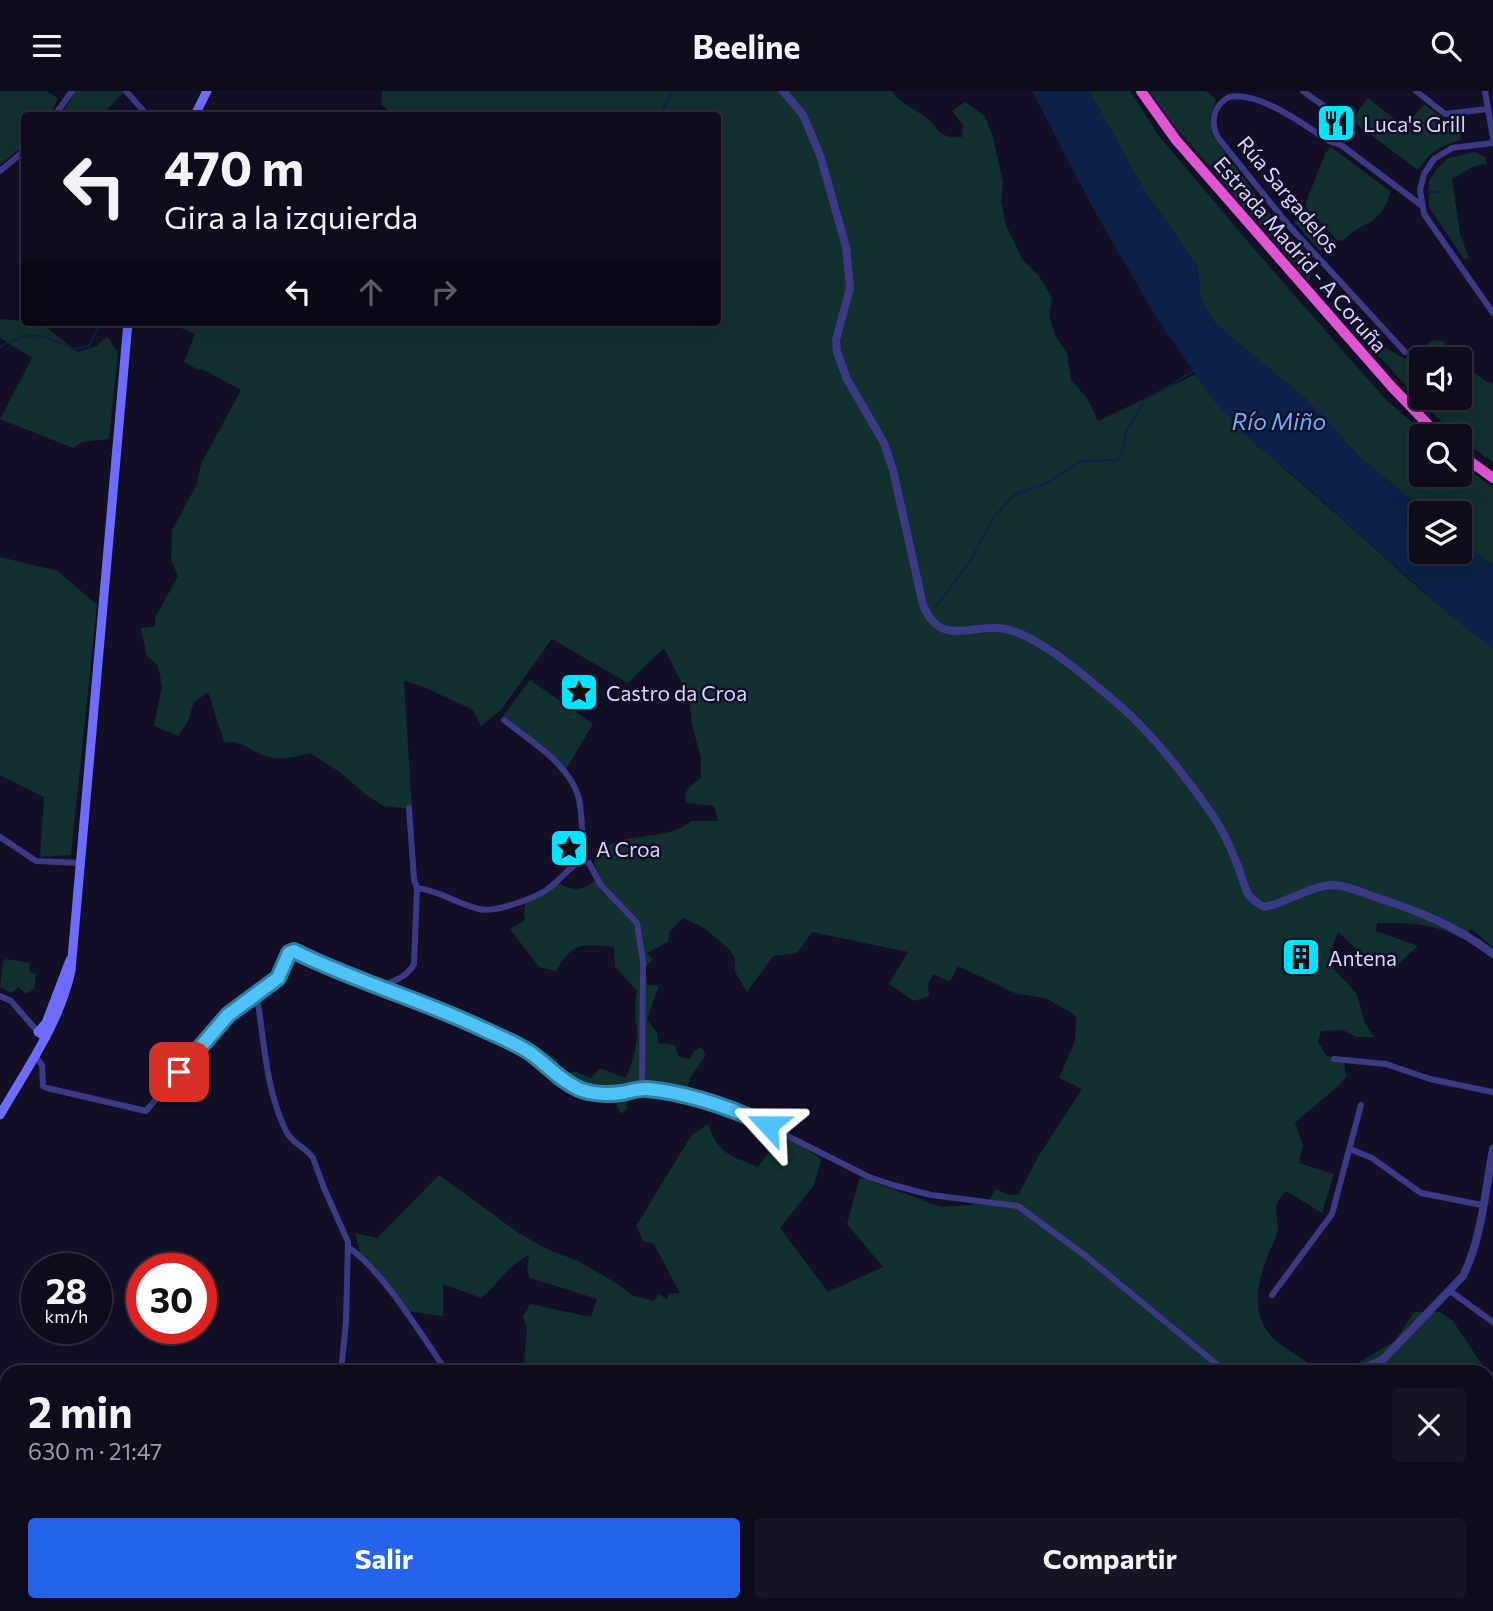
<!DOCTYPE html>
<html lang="es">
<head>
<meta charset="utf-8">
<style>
	body { margin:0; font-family:Commissioner,sans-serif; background:#171425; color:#f1f3f6; height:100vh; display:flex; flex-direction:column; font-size:26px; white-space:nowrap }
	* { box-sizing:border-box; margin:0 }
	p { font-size:23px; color:#9b9ba3 }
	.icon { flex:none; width:38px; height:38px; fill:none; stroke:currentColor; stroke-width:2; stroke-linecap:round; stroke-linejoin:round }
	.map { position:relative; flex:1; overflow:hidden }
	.panel { position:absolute; left:0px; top:1274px; width:1494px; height:247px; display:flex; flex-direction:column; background:#0e0b1c; border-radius:21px 21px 0 0; box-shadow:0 7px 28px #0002,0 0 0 2px #2e2b3b }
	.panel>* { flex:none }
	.top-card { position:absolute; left:21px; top:21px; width:700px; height:214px; border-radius:7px; box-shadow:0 7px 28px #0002,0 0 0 2px #2e2b3b; background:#0e0b1c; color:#f1f3f6; overflow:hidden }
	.buttons { position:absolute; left:1409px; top:256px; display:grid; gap:14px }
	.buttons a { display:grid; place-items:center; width:63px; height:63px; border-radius:7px; background:#0e0b1c; box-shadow:0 7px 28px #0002,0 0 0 2px #2e2b3b; font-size:35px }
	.speed { position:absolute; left:21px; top:1162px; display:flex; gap:14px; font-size:35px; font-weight:700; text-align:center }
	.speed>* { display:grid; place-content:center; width:91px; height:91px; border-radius:50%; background:#0e0b1c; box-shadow:0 7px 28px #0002,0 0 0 2px #2e2b3b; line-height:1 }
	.speed small { font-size:18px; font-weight:400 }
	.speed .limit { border:10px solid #d22; background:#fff; color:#111 }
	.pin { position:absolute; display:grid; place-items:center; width:60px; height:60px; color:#fff; margin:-30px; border-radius:14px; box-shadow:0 4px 10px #0006 }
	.me { position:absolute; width:77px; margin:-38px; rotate:294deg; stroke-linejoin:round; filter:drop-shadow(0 0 5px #0008) }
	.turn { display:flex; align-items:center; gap:24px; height:147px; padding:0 28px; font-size:32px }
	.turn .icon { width:91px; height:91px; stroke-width:2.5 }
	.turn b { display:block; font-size:49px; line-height:60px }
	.lanes { display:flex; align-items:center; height:66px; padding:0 28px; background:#0003; justify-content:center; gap:35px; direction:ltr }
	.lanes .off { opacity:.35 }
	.round { display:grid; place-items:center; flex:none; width:74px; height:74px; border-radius:7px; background:#171425 }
	.head { display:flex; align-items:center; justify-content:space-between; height:119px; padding:0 28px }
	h1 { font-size:42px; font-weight:700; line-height:52px }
	.cta { display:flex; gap:14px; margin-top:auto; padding:14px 28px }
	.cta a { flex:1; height:80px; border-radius:7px; background:#2563eb; color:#fff; font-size:28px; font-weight:700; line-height:80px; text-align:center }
	.cta a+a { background:#171425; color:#f1f3f6 }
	header { display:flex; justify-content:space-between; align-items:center; height:91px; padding:0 28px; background:#0e0b1c; font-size:32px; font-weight:700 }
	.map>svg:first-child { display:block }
	.green { fill:#12302f }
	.water { fill:#0c2248 }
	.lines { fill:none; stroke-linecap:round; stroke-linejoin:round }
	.stream { stroke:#0c2248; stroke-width:2 }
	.minor { stroke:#3d3a85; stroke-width:6 }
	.tertiary { stroke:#3d3a85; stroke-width:8 }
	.secondary { stroke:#6f6bff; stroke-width:9 }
	.trunk { stroke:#e055d1; stroke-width:10 }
	.route-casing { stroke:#337fa1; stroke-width:18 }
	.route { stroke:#4fc3f7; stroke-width:12 }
	.labels { text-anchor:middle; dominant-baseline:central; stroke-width:5; stroke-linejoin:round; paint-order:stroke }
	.poi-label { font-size:21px; fill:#d9d4ff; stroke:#130f26; text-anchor:start }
	.street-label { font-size:21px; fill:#d9d4ff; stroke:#130f26 }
	.water-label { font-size:23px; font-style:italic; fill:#62b6ff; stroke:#130f26 }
</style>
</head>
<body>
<header><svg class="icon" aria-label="menu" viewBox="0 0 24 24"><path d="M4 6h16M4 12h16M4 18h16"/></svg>Beeline<svg class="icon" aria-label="search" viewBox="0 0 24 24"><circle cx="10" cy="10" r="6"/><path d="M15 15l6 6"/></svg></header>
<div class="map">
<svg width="1493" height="1520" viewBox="0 0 1493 1520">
	<rect width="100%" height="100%" fill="#130f26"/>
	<path class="green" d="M 0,0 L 46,0 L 58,7 L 50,24 L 24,24 L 24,54 L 0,74 Z
		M 75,0 L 125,0 L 102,24 L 69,24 L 64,19 Z
		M 382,0 L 892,0 C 902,14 910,15 924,25 C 940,36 936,48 962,46 L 963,34 L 952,20 L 965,11 L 984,24 L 992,43 L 1003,91 L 1001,110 L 1006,134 L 1022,168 L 1039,185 L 1052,207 L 1049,225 L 1056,246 L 1067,262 L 1071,289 L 1087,307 L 1098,330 L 1196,283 C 1237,341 1283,376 1335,422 C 1387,468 1437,516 1493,557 L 1493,856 L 1471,838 L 1462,848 C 1436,832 1407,832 1377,832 L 1376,840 L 1418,855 L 1395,876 C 1370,875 1355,856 1338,841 L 1330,860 L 1334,878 L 1357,903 L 1364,930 L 1374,946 L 1356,946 L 1343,939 L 1321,940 L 1318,951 L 1326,964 L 1344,971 L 1346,986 C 1332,1004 1311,1015 1295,1032 L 1303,1054 L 1299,1072 L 1334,1083 L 1322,1122 L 1286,1100 C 1283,1103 1278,1109 1277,1113 C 1274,1124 1281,1135 1276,1146 C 1262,1176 1244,1219 1274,1248 C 1287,1260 1303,1266 1317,1280 L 1336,1280 L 1356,1273 L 1395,1250 L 1414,1221 L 1440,1221 L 1453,1230 L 1487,1281 L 523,1281 L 527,1237 L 523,1226 L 530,1213 L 591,1226 L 597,1208 L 530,1187 L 527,1180 L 529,1164 C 508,1173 498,1194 481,1207 L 443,1193 L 443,1225 L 405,1220 L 362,1168 L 355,1142 L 377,1147 L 439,1084 L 520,1143 L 547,1158 L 578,1170 L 616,1192 L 634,1205 L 654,1210 L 658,1203 L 667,1208 L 669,1203 L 680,1202 L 654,1153 L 643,1150 L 636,1135 L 691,1045 L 708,1033 C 719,1064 728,1063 758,1076 L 777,1049 L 791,1047 L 816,1064 L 821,1069 L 814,1094 L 780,1137 L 828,1201 L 883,1176 L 847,1133 L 860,1086 L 941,1116 L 969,1114 L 989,1109 L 996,1098 L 1009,1104 L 1019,1103 L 1038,1066 L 1082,998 L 1059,987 L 1075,950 L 1076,925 L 1046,907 L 1017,903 L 958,875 L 950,891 L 933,883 L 928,893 L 929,905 L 914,910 L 889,893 L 908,861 L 812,841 L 797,862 L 773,865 L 747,901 L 735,881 L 735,867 L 729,858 L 704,837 L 683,827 L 670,840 L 668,851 L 647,862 L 653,868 L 645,877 L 647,894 L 659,895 L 647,928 L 657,942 L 658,952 L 675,954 L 679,966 L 690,968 L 694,960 L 701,956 L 706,964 L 690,987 L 686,1003 L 634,999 L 624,1004 L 628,1017 L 621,1023 L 615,1010 C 605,1006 596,1008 587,1004 C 574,1000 566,995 553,994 L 535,972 L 546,961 L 557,969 L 557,976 L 567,982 L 576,981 L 591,987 L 600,977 L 626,987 C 632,973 638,954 637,938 C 635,922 634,917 637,900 L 615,876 L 614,856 C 583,852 572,851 556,880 L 539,876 L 510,838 L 525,829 L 524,822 L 526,809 L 559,792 C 576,802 581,798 597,789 L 594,768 C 614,736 663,754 691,730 L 718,730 L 714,715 L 686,712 C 683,699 691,694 701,687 L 701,667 L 692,634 L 689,606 L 664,557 L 628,592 L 552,548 L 501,619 L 481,635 L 473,619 L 422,595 L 404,590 L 412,718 L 384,715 L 366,704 L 341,682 L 310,662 C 295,666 280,670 265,665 C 248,659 243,649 224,651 L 208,601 L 194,611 L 188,630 L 178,645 L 154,635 L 162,595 L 158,575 L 147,565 L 141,537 L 155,535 L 155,527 L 178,485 L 171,470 L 172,439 L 197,393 L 201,373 L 241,299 L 202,278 L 198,279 L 184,271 L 195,243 L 167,231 L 718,231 L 718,24 L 394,24 L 381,13 Z
		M 1089,0 L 1130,0 L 1159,45 L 1261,166 L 1386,309 L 1428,345 L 1421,345 L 1421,383 L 1460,383 L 1460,371 L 1493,397 L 1493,475 L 1460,450 L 1460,422 L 1426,422 L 1359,365 L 1305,307 L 1215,233 L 1200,205 L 1198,176 L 1144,99 Z
		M 1150,0 L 1206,0 L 1216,8 L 1210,28 L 1212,44 L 1286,145 L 1312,173 L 1309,190 L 1167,26 Z
		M 1368,7 L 1405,36 L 1424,13 L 1444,28 L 1457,27 L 1461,49 C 1441,54 1429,62 1418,79 L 1351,29 Z
		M 1331,56 L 1391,101 C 1387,112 1382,123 1372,130 C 1362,136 1352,139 1344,149 L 1338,150 L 1306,116 L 1306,111 L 1326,61 Z
		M 1475,61 L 1485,66 L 1487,73 L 1474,75 L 1452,88 L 1460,143 L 1469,167 L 1464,168 L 1429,116 L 1429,90 L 1437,78 L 1448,67 Z
		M 1307,120 L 1333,149 L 1320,160 L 1294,131 Z
		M 0,228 L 40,231 L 78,261 L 96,255 L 107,246 L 118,261 L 109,348 L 82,351 L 73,357 L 0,328 L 32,267 L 0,247 Z
		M 1367,246 L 1405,268 L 1433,249 L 1444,250 L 1453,268 L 1421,268 L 1421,306 L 1460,306 L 1460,273 C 1473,278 1479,288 1493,293 L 1493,371 C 1445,340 1408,297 1369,254 Z
		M 0,466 L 58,480 L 97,514 L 71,764 L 40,766 L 44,706 L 0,684 Z
		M 530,589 L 593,633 L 566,678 L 503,625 Z
		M 6,868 L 30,872 L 29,881 L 36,883 L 34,898 L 26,903 L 19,896 L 11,902 L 0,896 L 3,870 Z
		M 1488,1282 L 1493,1292 L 1493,1365 L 1488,1370 Z
		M 1488,1448 L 1493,1448 L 1493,1520 L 1386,1520 L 1387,1514 L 1488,1514 Z
		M 664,1514 L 1030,1514 L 1027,1520 L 643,1520 L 643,1517 L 661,1516 Z"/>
	<path class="water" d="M 1032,0 L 1089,0 L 1144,99 L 1198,176 L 1200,205 L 1215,233 L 1305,307 L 1359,365 L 1426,422 L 1421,422 L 1421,460 L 1460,460 L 1460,450 L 1493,475 L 1493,557 L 1459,532 L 1301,391 L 1256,354 L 1217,314 L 1156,226 L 1094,119 Z"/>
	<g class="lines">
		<path class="stream" d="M 660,24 L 672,0
			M 1427,101 L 1440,101
			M 0,256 C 30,238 44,243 73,258 L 89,255 L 101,231
			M 935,517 L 970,470 L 994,426 L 1014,404 L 1049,391 L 1081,370 L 1118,369 L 1122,360 L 1126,341 L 1144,310 L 1193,280
			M 1488,1442 L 1493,1444
			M 1024,1520 L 1030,1514"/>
		<path class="minor" d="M 126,0 L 147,24
			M 1303,0 L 1343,29 L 1346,37
			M 1416,0 L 1445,23 L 1488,18
			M 1485,0 L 1493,47
			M 55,24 L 72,0
			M 1493,52 L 1452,57 L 1434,68 L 1424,83 L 1420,99 L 1424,123 L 1493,222
			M 0,80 L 24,60
			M 1405,261 L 1290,136 L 1219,48 C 1214,40 1212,32 1215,22 C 1217,15 1222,10 1229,6 C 1259,0 1303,33 1326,48 C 1331,52 1336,52 1341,54 L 1421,114
			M 504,629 C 530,650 571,674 579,708 C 583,728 582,749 583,769
			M 0,746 L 36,770 L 82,772
			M 417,797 C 439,799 457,813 479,818 C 494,822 532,808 545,800 C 559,791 569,775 583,769 L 589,772 L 600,793 L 637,832 L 643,871 L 642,997
			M 379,895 C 393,891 407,886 414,873 L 417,797 L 414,788 L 409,717
			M 0,905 L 11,910 L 38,941
			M 257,905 C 264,949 266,1000 286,1040 C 292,1053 306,1056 313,1067 L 324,1097 L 348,1151 L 346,1231 L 341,1281
			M 35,965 L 42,974 L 43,995 L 47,997 L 146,1020 L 227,924 L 278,887 L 289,862 L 294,860 L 327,877 L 442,919 L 487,939 L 530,962 L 560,986 L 580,998 L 596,1002 L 619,1003 L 642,997 L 685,1002 L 744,1023 L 869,1086 L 893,1094 L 931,1104 L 1018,1115 L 1087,1166 L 1226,1281
			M 1334,968 L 1386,973 L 1430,988 L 1493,1001
			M 1350,1058 L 1372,1067 L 1421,1102 L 1482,1114
			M 348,1156 C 383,1180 420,1242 445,1278
			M 1450,1200 L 1493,1231
			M 1272,1204 L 1332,1123 L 1361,1014
			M 1353,1281 L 1382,1268
			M 1270,1520 L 1275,1514"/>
		<path class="tertiary" d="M 783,0 L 803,24 L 820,64 L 846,156 L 850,197 L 836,249 L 837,261 L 847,288 L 884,352 L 893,379 L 923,514 C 941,558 972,531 1006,538 C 1039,545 1086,586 1112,608 C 1147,636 1188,688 1213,725 C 1224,740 1232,760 1239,778 C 1242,786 1244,795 1248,803 C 1252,809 1258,812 1264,816 C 1287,812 1307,796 1331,794 C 1345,794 1359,800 1372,805 C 1416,819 1457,835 1493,863
			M 1371,1281 L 1463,1185 C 1482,1147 1485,1100 1493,1058
			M 1349,1514 L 1350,1520"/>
		<path class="secondary" d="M 195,24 L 207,0
			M 46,946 L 38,941 L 46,932 L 70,869
			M 0,1024 C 27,977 60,932 71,879 L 128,231"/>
		<path class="trunk" d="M 1141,0 L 1176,49 L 1391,295 L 1439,345
			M 1460,363 L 1493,387"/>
	</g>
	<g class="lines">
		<g class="route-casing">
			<path id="route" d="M 179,981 L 228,924 L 278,887 L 289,862 L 294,860 C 356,891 423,909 485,939 C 500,946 518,953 532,963 C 548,975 561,990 579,998 C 591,1003 608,1004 621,1002 C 630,1001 638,997 647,998 C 690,1002 729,1016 768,1034"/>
		</g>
		<use href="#route" class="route"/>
	</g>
	<defs>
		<g id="restaurant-square" transform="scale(2.0125)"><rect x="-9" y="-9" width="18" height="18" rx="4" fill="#00e5ff" stroke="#130f26"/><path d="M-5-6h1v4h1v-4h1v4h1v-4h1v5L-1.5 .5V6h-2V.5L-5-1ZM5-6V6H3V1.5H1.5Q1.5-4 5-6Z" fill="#111"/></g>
		<g id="sight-square" transform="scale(2.0125)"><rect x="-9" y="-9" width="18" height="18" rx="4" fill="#00e5ff" stroke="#130f26"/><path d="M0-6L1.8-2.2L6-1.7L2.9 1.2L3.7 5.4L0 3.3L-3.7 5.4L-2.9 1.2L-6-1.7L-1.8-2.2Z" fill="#111"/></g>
		<g id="building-square" transform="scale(2.0125)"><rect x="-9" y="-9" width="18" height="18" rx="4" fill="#00e5ff" stroke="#130f26"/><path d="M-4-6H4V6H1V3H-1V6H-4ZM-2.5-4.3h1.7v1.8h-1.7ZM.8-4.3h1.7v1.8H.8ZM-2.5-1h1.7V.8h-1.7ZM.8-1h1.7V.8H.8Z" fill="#111"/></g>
	</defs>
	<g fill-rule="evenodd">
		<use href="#restaurant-square" x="1336" y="32"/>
		<use href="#sight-square" x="579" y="601"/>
		<use href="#sight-square" x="569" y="757"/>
		<use href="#building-square" x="1301" y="866"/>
	</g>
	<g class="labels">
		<g class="poi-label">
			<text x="1363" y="32">Luca's Grill</text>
			<text x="606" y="601">Castro da Croa</text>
			<text x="596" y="757">A Croa</text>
			<text x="1328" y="866">Antena</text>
		</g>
		<g class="street-label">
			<text transform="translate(1289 103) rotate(50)">Rúa Sargadelos</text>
			<text transform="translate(1301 163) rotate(49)">Estrada Madrid - A Coruña</text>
		</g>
		<g class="water-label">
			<text x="1279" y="330">Río Miño</text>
		</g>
	</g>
</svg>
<div class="buttons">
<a><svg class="icon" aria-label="sound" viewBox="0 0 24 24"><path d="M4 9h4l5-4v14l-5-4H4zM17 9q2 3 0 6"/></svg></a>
<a><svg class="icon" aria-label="search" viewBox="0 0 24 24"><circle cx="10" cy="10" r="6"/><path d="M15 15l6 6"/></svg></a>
<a><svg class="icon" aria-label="layers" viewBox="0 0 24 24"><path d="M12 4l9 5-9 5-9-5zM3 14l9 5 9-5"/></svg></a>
</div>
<div class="speed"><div>28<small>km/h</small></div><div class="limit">30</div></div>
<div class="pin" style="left:179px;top:981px;background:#d93025"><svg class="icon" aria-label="arrive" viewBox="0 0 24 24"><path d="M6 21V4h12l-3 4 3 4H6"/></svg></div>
<svg class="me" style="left:768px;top:1034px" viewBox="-20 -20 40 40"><path d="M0-17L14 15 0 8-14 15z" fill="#4fc3f7" stroke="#fff" stroke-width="4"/></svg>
<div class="top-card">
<div class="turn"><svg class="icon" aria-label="left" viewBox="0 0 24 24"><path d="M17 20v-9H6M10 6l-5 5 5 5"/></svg><div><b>470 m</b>Gira a la izquierda</div></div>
<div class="lanes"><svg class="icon" aria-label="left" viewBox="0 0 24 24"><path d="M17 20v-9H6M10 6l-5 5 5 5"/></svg><svg class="icon off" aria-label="ahead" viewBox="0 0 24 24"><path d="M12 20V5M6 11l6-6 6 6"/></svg><svg class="icon off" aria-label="right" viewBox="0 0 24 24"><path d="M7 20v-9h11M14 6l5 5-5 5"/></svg></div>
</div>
<section class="panel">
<div class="head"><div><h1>2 min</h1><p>630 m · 21:47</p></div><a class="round"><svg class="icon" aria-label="close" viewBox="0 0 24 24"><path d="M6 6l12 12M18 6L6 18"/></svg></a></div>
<div class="cta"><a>Salir</a><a>Compartir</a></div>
</section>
</div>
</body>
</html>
